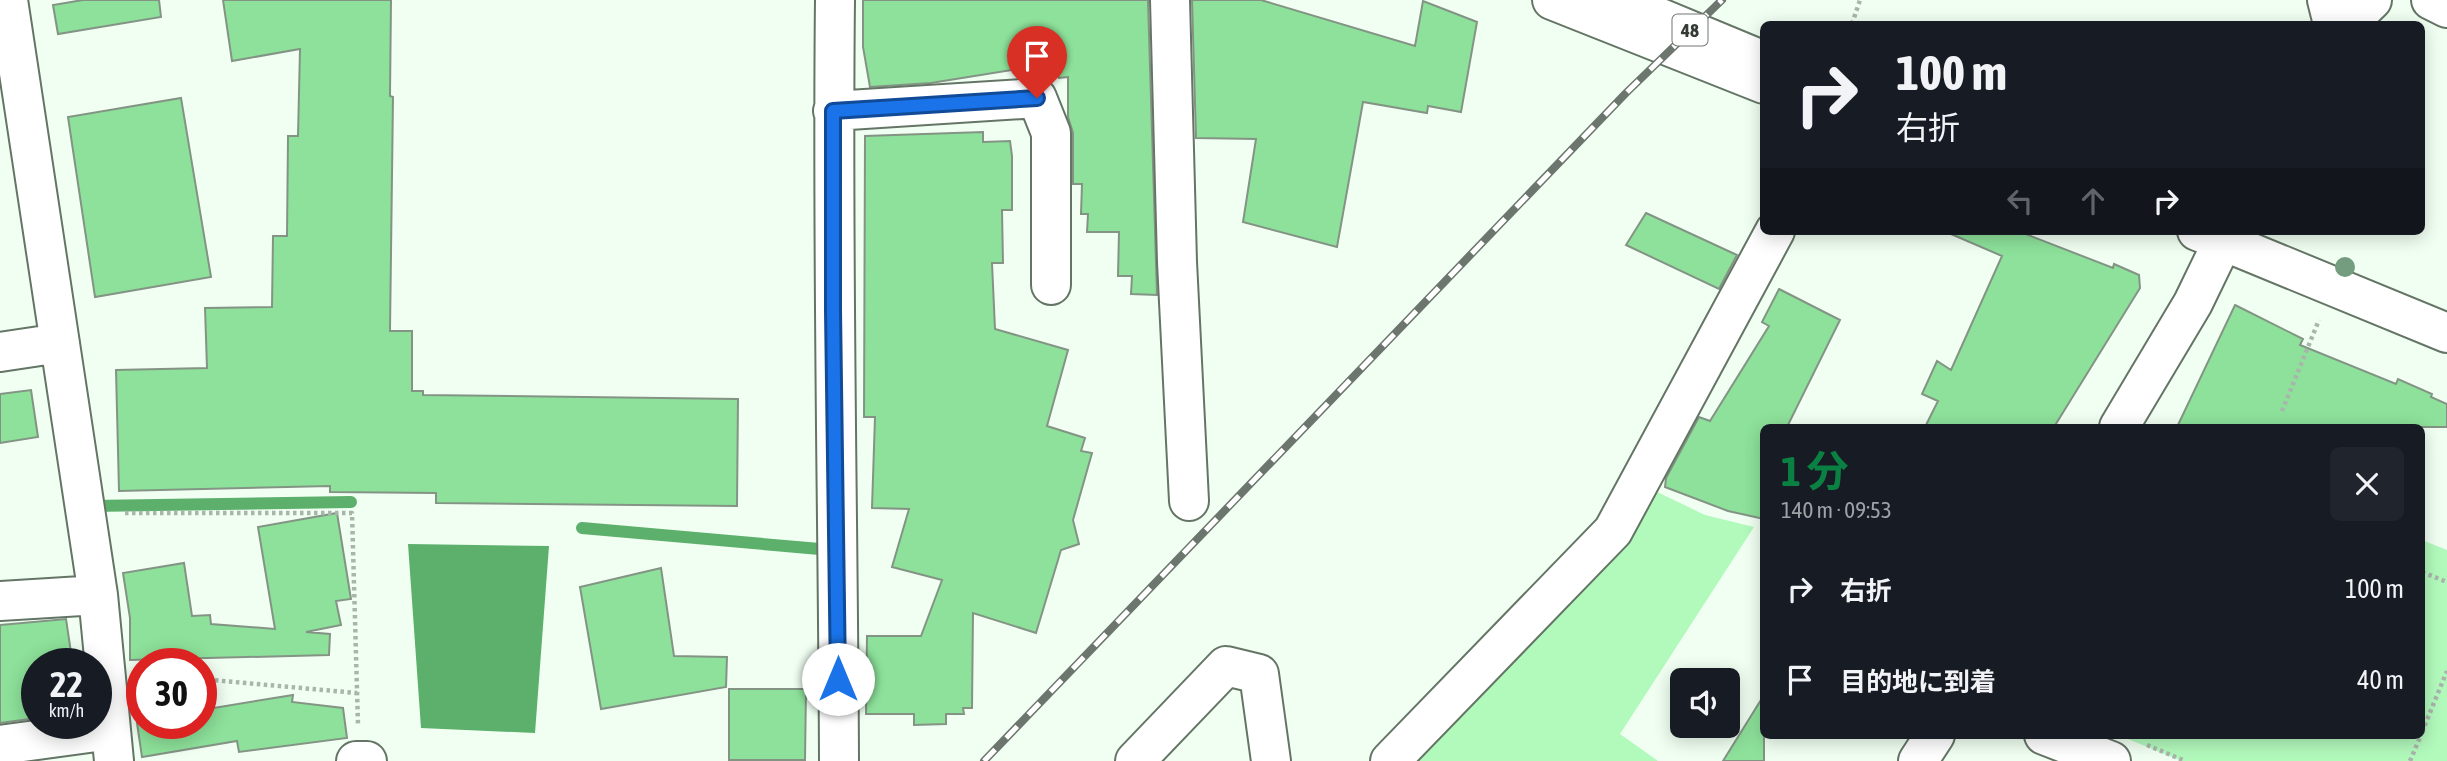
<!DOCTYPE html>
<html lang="ja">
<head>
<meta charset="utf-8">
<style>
	body { margin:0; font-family:"Asap Condensed","Noto Sans JP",sans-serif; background:#20242c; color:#f1f3f6; height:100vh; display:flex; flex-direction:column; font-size:26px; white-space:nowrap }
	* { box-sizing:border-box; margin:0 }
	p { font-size:23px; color:#9ea1a6 }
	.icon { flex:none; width:38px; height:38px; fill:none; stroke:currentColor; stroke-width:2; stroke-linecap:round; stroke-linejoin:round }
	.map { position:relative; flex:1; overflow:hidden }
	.sheet { position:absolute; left:1760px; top:424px; width:665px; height:315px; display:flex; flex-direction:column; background:#171b24; border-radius:10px; box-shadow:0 4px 18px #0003 }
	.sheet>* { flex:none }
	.hud { position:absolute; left:1760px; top:21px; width:665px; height:214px; border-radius:10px; box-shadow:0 4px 18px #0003; background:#171b24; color:#f1f3f6; overflow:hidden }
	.tools { position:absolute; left:1670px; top:668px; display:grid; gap:14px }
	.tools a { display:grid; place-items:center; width:70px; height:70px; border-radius:10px; background:#171b24; box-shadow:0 4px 18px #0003; font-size:35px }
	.speed { position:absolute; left:21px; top:648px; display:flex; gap:14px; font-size:35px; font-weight:700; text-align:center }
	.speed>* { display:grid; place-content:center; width:91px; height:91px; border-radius:50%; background:#171b24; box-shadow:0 4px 18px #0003; line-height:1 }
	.speed small { font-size:18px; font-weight:400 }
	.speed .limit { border:10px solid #d22; background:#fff; color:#111 }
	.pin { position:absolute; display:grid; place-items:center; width:60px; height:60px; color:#fff; margin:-72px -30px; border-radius:50% 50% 50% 0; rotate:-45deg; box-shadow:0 0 7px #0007 }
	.pin .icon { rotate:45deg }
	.me { position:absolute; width:77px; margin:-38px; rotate:0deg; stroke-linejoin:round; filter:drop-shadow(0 0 5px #0008) }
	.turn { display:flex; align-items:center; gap:24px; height:147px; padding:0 21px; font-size:32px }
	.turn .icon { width:91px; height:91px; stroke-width:2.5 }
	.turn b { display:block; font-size:49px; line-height:60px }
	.lanes { display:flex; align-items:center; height:66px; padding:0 21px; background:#0003; justify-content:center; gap:35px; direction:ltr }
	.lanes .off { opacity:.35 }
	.round { display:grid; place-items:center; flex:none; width:74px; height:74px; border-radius:10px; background:#20242c }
	.headline { display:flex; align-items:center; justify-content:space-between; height:119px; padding:0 21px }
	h1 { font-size:42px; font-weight:700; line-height:52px; color:#0b8043 }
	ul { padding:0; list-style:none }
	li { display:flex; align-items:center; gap:21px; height:91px; padding:0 21px }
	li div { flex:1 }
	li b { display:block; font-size:26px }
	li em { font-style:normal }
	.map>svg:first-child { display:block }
	.green { fill:#b2f9bc }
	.water { fill:#5db06c }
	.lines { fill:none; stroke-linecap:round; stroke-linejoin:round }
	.stream { stroke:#5db06c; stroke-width:12 }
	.building { fill:#8de19a; stroke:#839485; stroke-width:2 }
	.minor-casing { stroke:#647566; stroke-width:42 }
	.major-casing { stroke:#647566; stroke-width:42 }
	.path { stroke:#a9b5ab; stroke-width:4.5; stroke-dasharray:3.5 3.5; stroke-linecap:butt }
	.minor { stroke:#fff; stroke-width:38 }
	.major { stroke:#fff; stroke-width:38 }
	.rail-casing { stroke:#6c766e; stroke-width:8 }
	.rail { stroke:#fff; stroke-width:5; stroke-dasharray:16; stroke-linecap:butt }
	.tree { fill:#749c7e }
	.route-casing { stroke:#114b97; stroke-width:18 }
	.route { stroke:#1a73e8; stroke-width:12 }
	.labels { text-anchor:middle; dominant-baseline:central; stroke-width:5; stroke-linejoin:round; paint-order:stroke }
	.shield { fill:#fff; stroke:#717672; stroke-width:2 }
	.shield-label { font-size:19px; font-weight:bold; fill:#343b35 }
</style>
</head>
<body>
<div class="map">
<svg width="2447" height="761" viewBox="0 0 2447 761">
	<rect width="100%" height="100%" fill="#f0fff2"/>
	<path class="green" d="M 1651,489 L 1705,515 L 1754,527 L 1620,734 L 1658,761 L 1406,761 Z
		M 2422,540 L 2447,550 L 2447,761 L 2182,761 L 2118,735 L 2422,735 Z"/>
	<path class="water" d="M 408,544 L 549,546 L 535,733 L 421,728 Z"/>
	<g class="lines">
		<path class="stream" d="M 91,506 L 351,502
			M 582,528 L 831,550"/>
	</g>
	<path class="building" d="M 83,0 L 159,0 L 161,17 L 58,34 L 53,5 Z
		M 223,0 L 391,0 L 390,96 L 393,97 L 390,331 L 412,331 L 412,391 L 423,391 L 423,395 L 738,399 L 737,506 L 436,503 L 436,493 L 330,492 L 330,486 L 119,491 L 116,370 L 207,368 L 205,308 L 272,307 L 273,236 L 287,236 L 288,136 L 298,136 L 300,49 L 232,61 Z
		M 863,0 L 1148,0 L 1157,295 L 1131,294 L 1132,276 L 1118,276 L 1119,232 L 1087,232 L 1088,214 L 1081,214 L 1082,184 L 1073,184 L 1073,133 L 1068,117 L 1068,77 L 1059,78 L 1056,63 L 931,83 L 870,87 L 863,47 Z
		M 1192,0 L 1261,0 L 1415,46 L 1423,1 L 1477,22 L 1461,112 L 1428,106 L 1427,113 L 1363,102 L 1337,247 L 1243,222 L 1256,139 L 1196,138 Z
		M 181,98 L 211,277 L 95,297 L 68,117 Z
		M 983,132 L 983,142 L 1010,141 L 1012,156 L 1012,210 L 1002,210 L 1003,263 L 992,263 L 995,329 L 1068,350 L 1047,426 L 1085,438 L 1081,451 L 1092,453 L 1073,520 L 1079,544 L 1061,550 L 1036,633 L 973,613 L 972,708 L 963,708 L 964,714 L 946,714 L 946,724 L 914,725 L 914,714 L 866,714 L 867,636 L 921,636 L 942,580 L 892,567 L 909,509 L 872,508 L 875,417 L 864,417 L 865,136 Z
		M 1646,213 L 1737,255 L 1719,289 L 1626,245 Z
		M 1944,231 L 2018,231 L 2113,268 L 2114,264 L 2139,275 L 2140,288 L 2054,427 L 1925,427 L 1938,401 L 1922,394 L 1937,361 L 1951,370 L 2002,256 Z
		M 1779,289 L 1840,320 L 1787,427 L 1764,427 L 1764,519 L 1728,511 L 1665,487 L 1666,478 L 1699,417 L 1710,421 L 1769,326 L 1762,322 Z
		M 2235,305 L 2303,339 L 2300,345 L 2396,384 L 2398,379 L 2432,394 L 2431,397 L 2447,404 L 2447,427 L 2177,427 Z
		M 31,390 L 38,437 L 0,443 L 0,394 Z
		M 337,513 L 351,599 L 336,601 L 341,625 L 306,632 L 330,634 L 329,655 L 130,660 L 130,618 L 123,573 L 184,563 L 192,616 L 210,615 L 211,624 L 275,629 L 258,527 Z
		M 661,568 L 674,656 L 727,657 L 726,687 L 601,709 L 580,587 Z
		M 66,619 L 72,659 L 37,663 L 37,718 L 0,723 L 0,625 Z
		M 729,689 L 806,689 L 805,760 L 729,760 Z
		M 293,695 L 292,702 L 343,708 L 347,738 L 239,752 L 237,741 L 142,757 L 137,723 L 201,723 L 201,710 Z
		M 1764,695 L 1764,761 L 1723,761 Z"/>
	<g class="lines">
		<g class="minor-casing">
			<path id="minor" d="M 8,0 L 98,595 L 114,761
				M 835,0 C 832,254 838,507 839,761
				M 1170,0 L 1177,262 L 1189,501
				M 1552,0 L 1764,84
				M 2327,0 L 2333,24
				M 2431,0 L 2447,8
				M 833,111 L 1037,98 L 1051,133 L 1051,285
				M 0,352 L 60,343
				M 2119,427 L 2193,303 L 2223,241 L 2447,333
				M 0,601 L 98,595
				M 2044,735 L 2111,761
				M 0,745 L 111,730
				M 356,761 L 367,761
				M 1135,761 L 1226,666 L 1259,674 L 1271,761
				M 1390,761 L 1613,531 L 1775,231
				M 1918,761 L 1935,735"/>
		</g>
		<g class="major-casing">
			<path id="major" d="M 1617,0 L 1764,61
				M 2347,24 L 2372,0
				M 2197,231 L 2223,241 L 2228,231"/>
		</g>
		<path class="path" d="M 1852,24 L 1860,0
			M 2282,411 L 2319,320
			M 125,513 L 352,513 L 358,725
			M 2422,572 L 2447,582
			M 201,679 L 357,693
			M 2422,732 L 2447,671
			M 2147,745 L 2185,761
			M 2410,761 L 2421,735"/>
		<use href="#minor" class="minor"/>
		<use href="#major" class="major"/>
		<g class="rail-casing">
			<path id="rail" d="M 984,761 L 1626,93 L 1722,0"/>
		</g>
		<use href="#rail" class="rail"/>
	</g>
	<circle class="tree" cx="2345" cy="267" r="10"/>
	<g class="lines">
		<g class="route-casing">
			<path id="route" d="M 838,679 L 833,310 L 833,111 L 1037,98"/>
		</g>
		<use href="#route" class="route"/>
	</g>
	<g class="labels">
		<rect class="shield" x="1672.5" y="14.5" width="35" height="31" rx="5"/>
		<g class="shield-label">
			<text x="1690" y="30">48</text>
		</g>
	</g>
</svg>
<div class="tools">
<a><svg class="icon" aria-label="sound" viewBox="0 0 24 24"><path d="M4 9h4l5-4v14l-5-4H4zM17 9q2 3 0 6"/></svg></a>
</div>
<div class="speed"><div>22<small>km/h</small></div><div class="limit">30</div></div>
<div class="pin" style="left:1037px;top:98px;background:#d93025"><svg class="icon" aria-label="arrive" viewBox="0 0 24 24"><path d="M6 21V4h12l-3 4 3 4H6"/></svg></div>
<svg class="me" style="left:838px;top:679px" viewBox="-20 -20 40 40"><circle r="19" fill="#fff"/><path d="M0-13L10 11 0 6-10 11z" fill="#1a73e8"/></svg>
<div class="hud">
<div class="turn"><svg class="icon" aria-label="right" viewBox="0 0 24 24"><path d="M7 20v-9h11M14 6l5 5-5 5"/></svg><div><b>100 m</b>右折</div></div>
<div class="lanes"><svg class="icon off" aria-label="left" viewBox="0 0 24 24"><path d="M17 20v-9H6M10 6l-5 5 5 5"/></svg><svg class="icon off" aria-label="ahead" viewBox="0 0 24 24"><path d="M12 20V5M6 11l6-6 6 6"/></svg><svg class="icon" aria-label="right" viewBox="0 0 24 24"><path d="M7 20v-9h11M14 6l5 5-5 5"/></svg></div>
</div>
<section class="sheet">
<div class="headline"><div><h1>1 分</h1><p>140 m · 09:53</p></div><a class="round"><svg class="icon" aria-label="close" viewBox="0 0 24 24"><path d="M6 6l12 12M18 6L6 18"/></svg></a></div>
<ul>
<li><svg class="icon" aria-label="right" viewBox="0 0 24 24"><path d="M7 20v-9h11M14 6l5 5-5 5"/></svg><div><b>右折</b></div><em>100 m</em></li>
<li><svg class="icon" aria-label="arrive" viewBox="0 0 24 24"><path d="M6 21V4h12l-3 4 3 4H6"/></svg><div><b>目的地に到着</b></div><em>40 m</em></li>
</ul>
</section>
</div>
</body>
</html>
